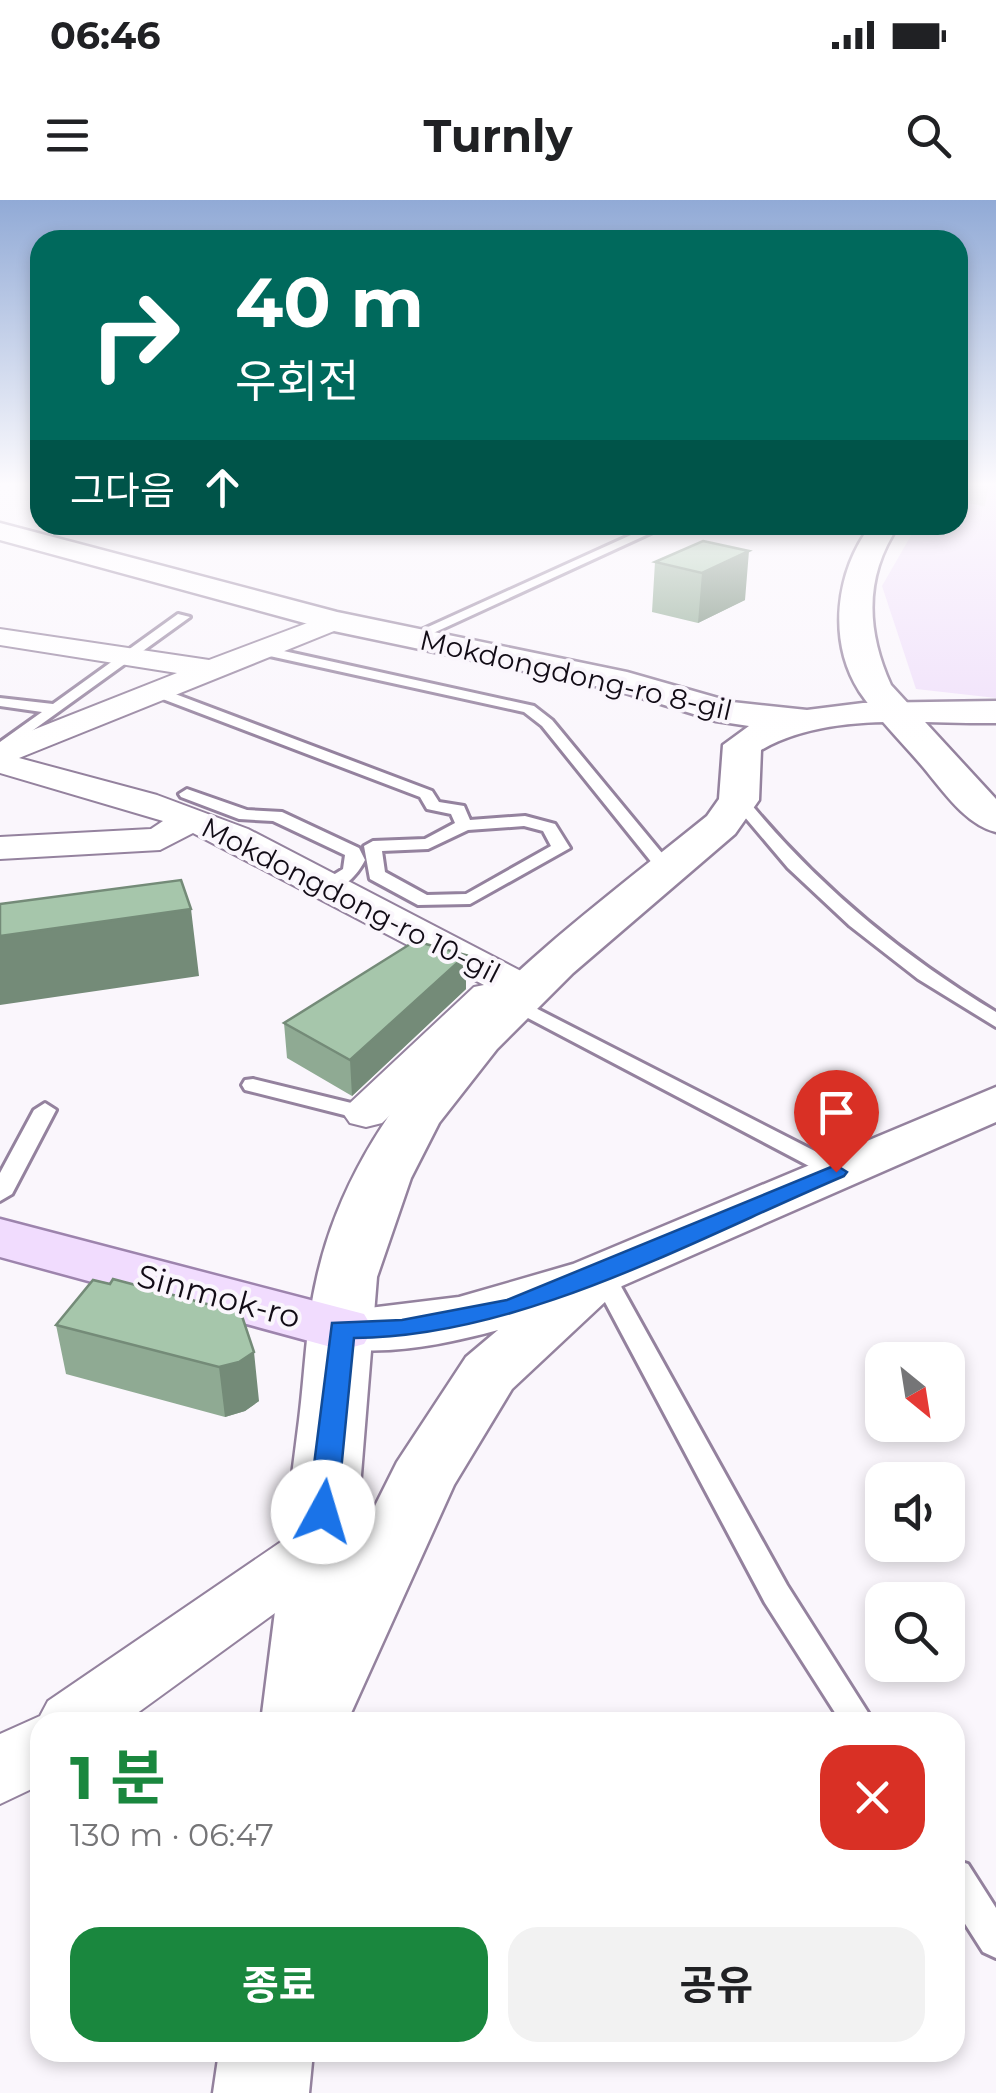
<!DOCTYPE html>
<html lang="ko">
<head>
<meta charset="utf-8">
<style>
	body { margin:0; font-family:Montserrat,"Noto Sans KR",sans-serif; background:#f2f2f2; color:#202124; height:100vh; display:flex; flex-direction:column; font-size:38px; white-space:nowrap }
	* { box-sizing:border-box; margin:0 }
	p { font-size:32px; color:#757577 }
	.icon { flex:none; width:55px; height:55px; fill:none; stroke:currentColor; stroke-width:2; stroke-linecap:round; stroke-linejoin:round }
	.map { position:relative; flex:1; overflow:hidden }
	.drawer { position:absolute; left:30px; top:1512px; width:935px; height:350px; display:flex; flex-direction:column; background:#fff; border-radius:30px; box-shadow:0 5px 15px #0003 }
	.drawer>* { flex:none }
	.guide { position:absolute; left:30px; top:30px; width:938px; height:305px; border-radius:30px; box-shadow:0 5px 15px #0003; background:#00695c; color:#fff; overflow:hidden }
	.needle { width:65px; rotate:150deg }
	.fabs { position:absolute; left:865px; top:1142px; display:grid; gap:20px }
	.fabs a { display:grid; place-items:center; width:100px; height:100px; border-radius:20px; background:#fff; box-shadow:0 5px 15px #0003; font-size:50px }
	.pin { position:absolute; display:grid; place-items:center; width:85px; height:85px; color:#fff; margin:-102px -42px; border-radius:50% 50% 50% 0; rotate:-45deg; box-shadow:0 0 10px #0007 }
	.pin .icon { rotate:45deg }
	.me { position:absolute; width:110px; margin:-55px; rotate:6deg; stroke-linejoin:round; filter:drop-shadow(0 0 8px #0008) }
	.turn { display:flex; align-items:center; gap:35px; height:210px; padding:0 40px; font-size:45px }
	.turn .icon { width:130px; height:130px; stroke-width:2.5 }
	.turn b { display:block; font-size:70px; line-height:85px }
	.then { display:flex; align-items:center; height:95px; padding:0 40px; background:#0003; gap:20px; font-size:38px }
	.round { display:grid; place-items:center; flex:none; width:105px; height:105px; border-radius:30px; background:#f2f2f2 }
	.overview { display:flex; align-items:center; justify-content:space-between; height:170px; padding:0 40px }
	h1 { font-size:60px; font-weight:700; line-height:75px; color:#1a873e }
	.cta { display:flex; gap:20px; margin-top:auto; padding:20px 40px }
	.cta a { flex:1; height:115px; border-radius:30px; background:#1a873e; color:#fff; font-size:40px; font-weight:700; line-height:115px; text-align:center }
	.cta a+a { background:#f2f2f2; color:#202124 }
	.status { display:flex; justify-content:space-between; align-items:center; height:70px; padding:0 50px; background:#fff; direction:ltr }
	.status svg { height:28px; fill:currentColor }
	header { display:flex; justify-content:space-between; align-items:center; height:130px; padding:0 40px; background:#fff; font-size:45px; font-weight:700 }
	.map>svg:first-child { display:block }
	.green { fill:#f0e0fa }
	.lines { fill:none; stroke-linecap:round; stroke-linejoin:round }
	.secondary-tunnel { stroke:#d7d3da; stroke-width:30; stroke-dasharray:30 15; stroke-linecap:butt }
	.service-casing { stroke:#94829e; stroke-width:6 }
	.minor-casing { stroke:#94829e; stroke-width:4 }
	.tertiary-casing { stroke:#94829e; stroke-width:5 }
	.secondary-casing { stroke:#94829e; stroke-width:5 }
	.primary-casing { stroke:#9d84ad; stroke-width:5 }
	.service { fill:#fff; fill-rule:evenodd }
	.minor { fill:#fff; fill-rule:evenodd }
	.tertiary { fill:#fff; fill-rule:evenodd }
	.secondary { fill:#fff; fill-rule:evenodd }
	.primary { fill:#f1dcfe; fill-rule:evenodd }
	.wall { fill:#8faa93 }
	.shaded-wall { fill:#748b78 }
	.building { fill:#a6c6ab; stroke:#748b78; stroke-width:2.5 }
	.route { fill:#1a73e8; stroke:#114b97; stroke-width:2.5 }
	.labels { text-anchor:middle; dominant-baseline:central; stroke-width:8; stroke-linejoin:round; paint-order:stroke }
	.far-street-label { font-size:28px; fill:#120c16; stroke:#faf6fc }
	.street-label { font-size:32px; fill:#120c16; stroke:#faf6fc }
</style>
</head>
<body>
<div class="status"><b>06:46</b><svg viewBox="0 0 49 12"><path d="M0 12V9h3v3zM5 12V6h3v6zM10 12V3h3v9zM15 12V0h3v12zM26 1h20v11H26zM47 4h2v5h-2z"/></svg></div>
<header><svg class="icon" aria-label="menu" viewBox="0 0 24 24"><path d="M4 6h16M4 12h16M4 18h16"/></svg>Turnly<svg class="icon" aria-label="search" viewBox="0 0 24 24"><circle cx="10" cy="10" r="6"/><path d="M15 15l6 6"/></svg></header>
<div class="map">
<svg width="996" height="1893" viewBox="0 0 996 1893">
	<rect width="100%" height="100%" fill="#faf6fc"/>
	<path class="green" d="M 970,282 L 996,282 L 996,498 L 916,489 L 882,386 L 917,325 L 958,325 L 958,290 Z"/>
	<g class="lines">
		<path class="secondary-tunnel" d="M 958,286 L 996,293"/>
		<g class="service-casing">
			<path id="service" d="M 653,325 L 668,325 L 418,440 L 406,437 Z
				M 178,414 L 190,417 L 0,554 L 0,542 L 42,512 L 0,506 L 0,498 L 53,504 Z
				M 261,446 L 534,506 L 552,520 L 676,670 L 667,675 L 661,674 L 542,526 L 524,512 L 256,453 L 256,447 Z
				M 152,489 L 162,489 L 432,591 L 439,602 L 464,606 L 470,620 L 525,616 L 555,624 L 570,648 L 470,704 L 418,705 L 370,679 L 364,646 L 373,641 L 425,639 L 455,623 L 451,614 L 427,609 L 420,597 L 152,495 ZM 524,626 L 543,631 L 551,646 L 466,694 L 427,695 L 385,672 L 382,651 L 428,649 L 468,630 Z
				M 187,589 L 247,610 L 282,612 L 359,648 L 365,660 C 357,676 341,693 322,690 L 322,682 L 343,669 L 345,655 L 273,621 L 239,619 L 181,597 L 179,594 Z
				M 739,595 L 745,597 C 816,684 900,754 996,812 L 996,827 L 918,779 L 850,726 L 788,668 L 733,603 L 733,597 Z
				M 514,797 L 844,966 L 847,971 L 836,978 L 828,976 L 507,807 L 504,803 Z
				M 253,879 L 384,911 L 387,916 L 376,923 L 245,890 L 242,885 L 245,880 Z
				M 45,903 L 56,910 L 12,994 L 0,1001 L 0,973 L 34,910 Z
				M 601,1064 L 613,1072 L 787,1385 L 874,1522 L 841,1522 L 765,1403 L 589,1072 Z
				M 955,1660 L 968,1664 L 996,1708 L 996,1758 L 983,1752 L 955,1708 Z"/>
		</g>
		<g class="minor-casing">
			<path id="minor" d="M 334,413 L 344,415 L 348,421 L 344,427 L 19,558 L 157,595 L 248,629 L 542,782 L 548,791 C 535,810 521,818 497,811 L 382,923 L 366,927 L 350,923 L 343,913 L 350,903 L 474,787 L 484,785 L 193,633 L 160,650 L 0,659 L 0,637 L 151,629 L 163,621 L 0,573 L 0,543 L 177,473 L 0,445 L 0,429 L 209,460 Z
				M 319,1324 L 341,1331 L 350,1348 L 341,1365 L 125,1522 L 40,1522 L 40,1585 L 0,1604 L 0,1534 L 40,1516 L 48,1501 L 297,1331 Z"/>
		</g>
		<g class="tertiary-casing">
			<path id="tertiary" d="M 0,323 L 337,412 L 627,472 L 732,502 L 807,510 L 863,503 L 996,501 L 996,523 C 921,524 828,511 761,550 L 759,600 L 735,634 L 573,773 L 497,849 L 439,923 L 411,978 L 377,1077 L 341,1522 L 261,1522 C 274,1421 286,1321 299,1220 C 305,1173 306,1123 317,1077 C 363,872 554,740 707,616 L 719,599 L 723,545 L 749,526 L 716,521 L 619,491 L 334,431 L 0,340 Z"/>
		</g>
		<g class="secondary-casing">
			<path id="secondary" d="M 871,325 L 899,325 C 864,376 866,430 891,485 L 996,599 L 996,632 C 966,625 943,591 923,567 C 902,542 877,518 859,491 C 827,440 836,371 871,325 Z
				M 996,887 L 996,922 L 622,1086 L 512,1189 L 454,1285 L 347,1522 L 267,1522 L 397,1262 L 466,1157 L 498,1130 C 443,1145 375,1159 320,1144 L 311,1129 L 320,1114 L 459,1097 L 573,1064 Z
				M 219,1852 L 313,1852 L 309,1893 L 213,1893 Z"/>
		</g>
		<g class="primary-casing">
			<path id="primary" d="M 0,1019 L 364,1114 L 373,1129 L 364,1144 L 342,1150 L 0,1057 Z"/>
		</g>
		<use href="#service" class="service"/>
		<use href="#minor" class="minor"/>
		<use href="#tertiary" class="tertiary"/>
		<use href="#secondary" class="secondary"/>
		<use href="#primary" class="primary"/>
	</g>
	<path class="wall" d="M 703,341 L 745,400 L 698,423 L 652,412 L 655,362 Z
		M 466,789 L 352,896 L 287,858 L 284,823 Z
		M 113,1079 L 259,1201 L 245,1211 L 225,1217 L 66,1174 L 56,1125 L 110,1084 Z"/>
	<path class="shaded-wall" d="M 749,351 L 745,400 L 698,423 L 702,373 Z
		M 191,709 L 199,776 L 0,805 L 0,736 Z
		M 466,755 L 466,789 L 352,896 L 350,860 Z
		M 254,1152 L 259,1201 L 245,1211 L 225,1217 L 219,1167 Z"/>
	<path class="building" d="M 703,341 L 749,351 L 702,373 L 655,362 Z
		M 181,680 L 191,709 L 0,736 L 0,704 Z
		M 415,741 L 466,755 L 350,860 L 284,823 Z
		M 113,1079 L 241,1113 L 254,1152 L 239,1162 L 219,1167 L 56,1125 L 93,1080 L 110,1084 Z"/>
	<linearGradient id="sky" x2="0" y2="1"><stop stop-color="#91aad6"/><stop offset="0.52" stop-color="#fdfbfe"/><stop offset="1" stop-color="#fdfbfe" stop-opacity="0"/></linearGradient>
	<rect width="996" height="547" fill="url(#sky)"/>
	<path class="route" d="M 836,965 L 847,972 L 844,976 C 691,1041 521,1137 354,1138 L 337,1312 L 333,1319 L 312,1319 L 308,1312 L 332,1123 L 402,1120 L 507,1100 Z"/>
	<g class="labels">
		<g class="far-street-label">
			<text transform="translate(576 475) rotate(13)">Mokdongdong-ro 8-gil</text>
			<text transform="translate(351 700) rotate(27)">Mokdongdong-ro 10-gil</text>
		</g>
		<g class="street-label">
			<text transform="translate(219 1096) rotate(15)">Sinmok-ro</text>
		</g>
	</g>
</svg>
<div class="fabs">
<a><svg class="needle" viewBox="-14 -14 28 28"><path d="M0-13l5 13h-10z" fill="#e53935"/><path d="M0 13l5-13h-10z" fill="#757577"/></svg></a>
<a><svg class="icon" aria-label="sound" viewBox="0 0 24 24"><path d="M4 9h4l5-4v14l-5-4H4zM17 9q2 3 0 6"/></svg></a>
<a><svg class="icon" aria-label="search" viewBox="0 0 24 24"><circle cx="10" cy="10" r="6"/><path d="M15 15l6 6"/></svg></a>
</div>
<div class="pin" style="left:836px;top:972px;background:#d93025"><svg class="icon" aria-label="arrive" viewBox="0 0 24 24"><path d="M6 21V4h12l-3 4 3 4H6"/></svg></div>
<svg class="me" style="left:323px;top:1312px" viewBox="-20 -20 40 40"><circle r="19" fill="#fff"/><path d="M0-13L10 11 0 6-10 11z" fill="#1a73e8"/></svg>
<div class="guide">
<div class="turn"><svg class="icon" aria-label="right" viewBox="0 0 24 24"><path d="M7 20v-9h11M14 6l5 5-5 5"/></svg><div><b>40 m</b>우회전</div></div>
<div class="then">그다음<svg class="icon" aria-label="ahead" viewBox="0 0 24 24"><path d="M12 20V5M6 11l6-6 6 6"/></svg></div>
</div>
<section class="drawer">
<div class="overview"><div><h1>1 분</h1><p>130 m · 06:47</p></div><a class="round" style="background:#d93025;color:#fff"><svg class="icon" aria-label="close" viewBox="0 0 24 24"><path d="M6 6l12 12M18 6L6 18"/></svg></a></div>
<div class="cta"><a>종료</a><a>공유</a></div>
</section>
</div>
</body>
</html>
